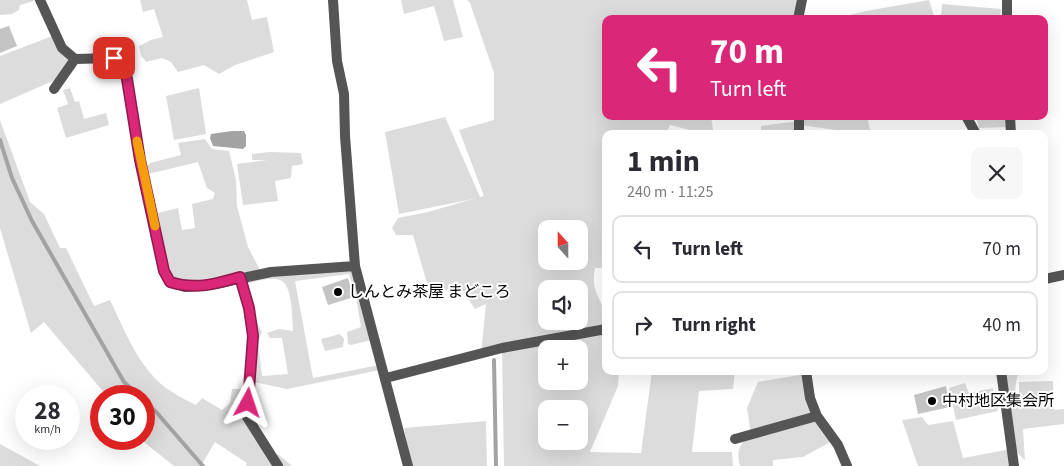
<!DOCTYPE html>
<html lang="en">
<head>
<meta charset="utf-8">
<style>
	body { margin:0; font-family:"Source Sans 3","Noto Sans JP",sans-serif; background:#f7f7f7; color:#2b2b33; height:100vh; display:flex; flex-direction:column; font-size:19px; white-space:nowrap }
	* { box-sizing:border-box; margin:0 }
	p { font-size:16px; color:#7c7c81 }
	.icon { flex:none; width:28px; height:28px; fill:none; stroke:currentColor; stroke-width:2; stroke-linecap:round; stroke-linejoin:round }
	.map { position:relative; flex:1; overflow:hidden }
	.details { position:absolute; left:602px; top:130px; width:446px; height:245px; display:flex; flex-direction:column; background:#fff; border-radius:10px; box-shadow:0 5px 20px #0002 }
	.details>* { flex:none }
	.top-card { position:absolute; left:602px; top:15px; width:446px; height:105px; border-radius:10px; box-shadow:0 5px 20px #0002; background:#db2777; color:#fff; overflow:hidden }
	.needle { width:32px; rotate:339deg }
	.controls { position:absolute; left:538px; top:220px; display:grid; gap:10px }
	.controls a { display:grid; place-items:center; width:50px; height:50px; border-radius:10px; background:#fff; box-shadow:0 5px 20px #0002; font-size:25px }
	.speed { position:absolute; left:15px; top:385px; display:flex; gap:10px; font-size:25px; font-weight:700; text-align:center }
	.speed>* { display:grid; place-content:center; width:65px; height:65px; border-radius:50%; background:#fff; box-shadow:0 5px 20px #0002; line-height:1 }
	.speed small { font-size:12px; font-weight:400 }
	.speed .limit { border:8px solid #d22; background:#fff; color:#111 }
	.pin { position:absolute; display:grid; place-items:center; width:42px; height:42px; color:#fff; margin:-21px; border-radius:10px; box-shadow:0 2px 8px #0006 }
	.me { position:absolute; width:55px; margin:-28px; rotate:5deg; stroke-linejoin:round; filter:drop-shadow(0 0 4px #0008) }
	.turn { display:flex; align-items:center; gap:18px; height:105px; padding:0 25px; font-size:22px }
	.turn .icon { width:65px; height:65px; stroke-width:2.5 }
	.turn b { display:block; font-size:35px; line-height:42px }
	.round { display:grid; place-items:center; flex:none; width:52px; height:52px; border-radius:10px; background:#f7f7f7 }
	.summary { display:flex; align-items:center; justify-content:space-between; height:85px; padding:0 25px }
	h1 { font-size:30px; font-weight:700; line-height:38px }
	ul { padding:0; list-style:none }
	li { display:flex; align-items:center; gap:15px; height:68px; margin:0 10px 8px; padding:0 15px; border:2px solid #e1e1e2; border-radius:10px }
	li div { flex:1 }
	li b { display:block; font-size:19px }
	li em { font-style:normal }
	.map>svg:first-child { display:block }
	.green { fill:#dcdcdc; fill-rule:evenodd }
	.water { fill:#a3a3a3 }
	.lines { fill:none; stroke-linecap:round; stroke-linejoin:round }
	.stream { stroke:#a3a3a3; stroke-width:4 }
	.building { fill:#c4c4c4 }
	.street { stroke:#555; stroke-width:10 }
	.route-casing { stroke:#8e194d; stroke-width:12 }
	.route { stroke:#db2777; stroke-width:9 }
	.slow { stroke:#f59e0b; stroke-width:9 }
	.poi-dot { fill:#000; stroke:#fff; stroke-width:2 }
	.labels { text-anchor:middle; dominant-baseline:central; stroke-width:4; stroke-linejoin:round; paint-order:stroke }
	.poi-label { font-size:16px; fill:#000; stroke:#fff; text-anchor:start }
</style>
</head>
<body>
<div class="map">
<svg width="1064" height="466" viewBox="0 0 1064 466">
	<rect width="100%" height="100%" fill="#fff"/>
	<path class="green" d="M 0,0 L 37,0 L 20,5 L 19,10 L 12,14 L 0,15 Z
		M 140,0 L 247,0 L 252,20 L 267,17 L 274,52 L 235,65 L 219,74 L 204,65 L 178,72 L 171,62 L 162,58 L 146,62 L 141,55 L 139,46 L 151,40 L 163,37 L 154,9 L 143,12 Z
		M 401,0 L 453,0 L 463,37 L 444,41 L 434,6 L 404,14 Z
		M 467,0 L 802,0 L 798,19 L 606,19 L 606,116 L 711,116 L 713,130 L 694,131 L 670,125 L 666,134 L 606,134 L 606,268 L 595,268 C 590,293 603,298 606,320 C 609,336 606,355 606,371 L 619,371 L 618,386 L 590,452 L 641,453 L 652,371 L 735,371 L 733,389 L 699,391 L 692,452 L 732,452 L 733,466 L 504,466 L 502,349 L 481,354 L 486,304 L 475,309 L 460,287 L 430,293 L 413,235 L 396,235 L 392,228 L 398,218 L 428,212 L 473,199 L 399,214 L 385,132 L 445,117 L 480,197 L 484,196 L 459,130 L 494,120 L 494,73 L 470,3 ZM 546,229 L 579,229 L 579,261 L 546,261 ZM 546,289 L 579,289 L 579,321 L 546,321 ZM 546,349 L 579,349 L 579,381 L 546,381 ZM 546,409 L 579,409 L 579,441 L 546,441 Z
		M 929,0 L 935,19 L 832,19 L 866,11 Z
		M 942,4 L 1001,9 L 1000,19 L 941,17 Z
		M 55,35 L 75,59 L 62,77 L 0,104 L 0,56 Z
		M 70,88 L 75,102 L 79,101 L 84,119 L 106,113 L 109,125 L 66,138 L 57,108 L 68,104 L 63,90 Z
		M 199,88 L 206,134 L 174,140 L 166,96 Z
		M 799,116 L 867,116 L 871,134 L 842,134 L 842,131 L 801,125 L 799,134 L 761,134 L 761,126 L 800,121 Z
		M 976,116 L 1007,116 L 1007,127 L 979,128 Z
		M 0,120 L 30,202 L 44,214 L 60,248 L 66,248 L 94,306 L 110,300 C 126,333 140,372 172,392 C 180,397 188,401 196,405 L 202,398 L 222,410 L 230,403 L 232,389 L 249,389 L 247,417 L 271,454 L 279,455 L 292,466 L 246,466 L 247,463 L 215,442 L 202,464 L 205,466 L 174,466 L 140,439 L 144,439 L 144,396 L 107,396 L 44,322 L 31,333 L 0,228 Z
		M 205,139 L 212,149 L 229,151 L 236,180 L 237,206 L 248,247 L 260,270 L 185,282 L 175,279 L 169,270 L 158,213 L 178,208 L 182,230 L 195,228 L 192,204 L 213,199 L 215,193 L 207,188 L 198,162 L 148,174 L 147,166 L 150,163 L 181,155 L 178,143 Z
		M 270,152 L 301,153 L 303,164 L 292,166 L 291,178 L 275,181 L 278,201 L 243,205 L 237,164 L 267,160 L 252,160 L 252,154 Z
		M 354,269 L 372,340 L 351,345 L 348,344 L 347,332 L 361,327 L 356,297 L 349,274 L 295,281 L 313,378 L 379,365 L 380,370 L 287,389 L 249,381 L 251,318 L 256,320 L 262,332 L 258,341 L 262,376 L 288,374 L 282,338 L 270,338 L 267,333 L 279,329 L 293,331 C 292,318 293,285 280,280 C 270,276 255,282 245,284 L 245,276 Z
		M 340,334 L 344,339 L 343,347 L 325,351 L 321,339 Z
		M 1001,371 L 1020,371 C 1013,382 1015,399 1019,410 L 1019,382 L 1053,381 L 1054,410 L 1064,409 L 1064,424 L 1023,429 L 1025,460 C 1003,444 1004,396 1001,371 Z
		M 806,374 L 810,398 L 834,440 L 803,457 L 773,460 L 773,466 L 740,466 C 736,451 739,444 751,435 L 747,408 L 758,382 Z
		M 965,383 L 969,393 L 993,388 L 998,411 L 956,420 L 949,388 Z
		M 922,417 L 928,425 L 953,421 L 963,458 L 1011,449 L 1014,466 L 918,466 L 902,420 Z
		M 486,421 L 487,466 L 412,466 L 404,428 Z
		M 0,444 L 40,466 L 0,466 Z"/>
	<path class="water" d="M 232,131 L 244,131 L 246,135 L 246,146 L 243,149 L 213,146 L 210,138 L 211,134 Z"/>
	<g class="lines">
		<path class="stream" d="M 0,140 L 12,178 L 32,221 L 124,382 L 139,396
			M 494,360 L 496,466
			M 144,400 L 157,413 L 203,466"/>
	</g>
	<path class="building" d="M 9,26 L 17,46 L 0,53 L 0,29 Z
		M 348,278 L 354,297 L 328,305 L 322,287 Z
		M 946,386 L 950,407 L 918,414 L 914,395 Z"/>
	<g class="lines">
		<path class="street" d="M 40,0 L 62,48 L 75,59 L 114,58 L 122,62 L 127,79 L 140,160 L 164,271 L 170,282 L 185,287 L 215,284 L 271,272 L 355,266
			M 333,0 L 337,61 L 344,94 L 345,136 L 355,266 L 408,466
			M 1007,0 L 1007,19
			M 798,19 L 802,0
			M 54,89 L 75,59
			M 966,116 L 976,134
			M 1010,116 L 1011,134
			M 799,134 L 799,116
			M 240,277 L 249,308 L 253,336 L 247,417 L 278,466
			M 1045,279 L 1064,275
			M 806,371 L 810,398 L 817,416 L 838,445 L 847,466
			M 1001,371 L 1014,466
			M 386,378 L 502,348 L 606,329
			M 735,439 L 817,416"/>
	</g>
	<g class="lines">
		<g class="route-casing">
			<path id="route" d="M 114,58 L 122,62 L 127,79 L 140,160 L 164,271 L 170,282 C 195,290 216,284 240,277 L 249,308 L 253,336 L 248,403"/>
		</g>
		<use href="#route" class="route"/>
		<path class="slow" d="M 137,141 L 155,226"/>
	</g>
	<g class="poi-dot">
		<circle cx="338" cy="292" r="5"/>
		<circle cx="932" cy="401" r="5"/>
	</g>
	<g class="labels">
		<g class="poi-label">
			<text x="348" y="292">しんとみ茶屋 まどころ</text>
			<text x="942" y="401">中村地区集会所</text>
		</g>
	</g>
</svg>
<div class="controls">
<a><svg class="needle" viewBox="-14 -14 28 28"><path d="M0-13l5 13h-10z" fill="#e53935"/><path d="M0 13l5-13h-10z" fill="#7c7c81"/></svg></a>
<a><svg class="icon" aria-label="sound" viewBox="0 0 24 24"><path d="M4 9h4l5-4v14l-5-4H4zM17 9q2 3 0 6"/></svg></a>
<a>+</a>
<a>−</a>
</div>
<div class="speed"><div>28<small>km/h</small></div><div class="limit">30</div></div>
<div class="pin" style="left:114px;top:58px;background:#d93025"><svg class="icon" aria-label="arrive" viewBox="0 0 24 24"><path d="M6 21V4h12l-3 4 3 4H6"/></svg></div>
<svg class="me" style="left:248px;top:403px" viewBox="-20 -20 40 40"><path d="M0-17L14 15 0 8-14 15z" fill="#db2777" stroke="#fff" stroke-width="4"/></svg>
<div class="top-card">
<div class="turn"><svg class="icon" aria-label="left" viewBox="0 0 24 24"><path d="M17 20v-9H6M10 6l-5 5 5 5"/></svg><div><b>70 m</b>Turn left</div></div>
</div>
<section class="details">
<div class="summary"><div><h1>1 min</h1><p>240 m · 11:25</p></div><a class="round"><svg class="icon" aria-label="close" viewBox="0 0 24 24"><path d="M6 6l12 12M18 6L6 18"/></svg></a></div>
<ul>
<li><svg class="icon" aria-label="left" viewBox="0 0 24 24"><path d="M17 20v-9H6M10 6l-5 5 5 5"/></svg><div><b>Turn left</b></div><em>70 m</em></li>
<li><svg class="icon" aria-label="right" viewBox="0 0 24 24"><path d="M7 20v-9h11M14 6l5 5-5 5"/></svg><div><b>Turn right</b></div><em>40 m</em></li>
</ul>
</section>
</div>
</body>
</html>
